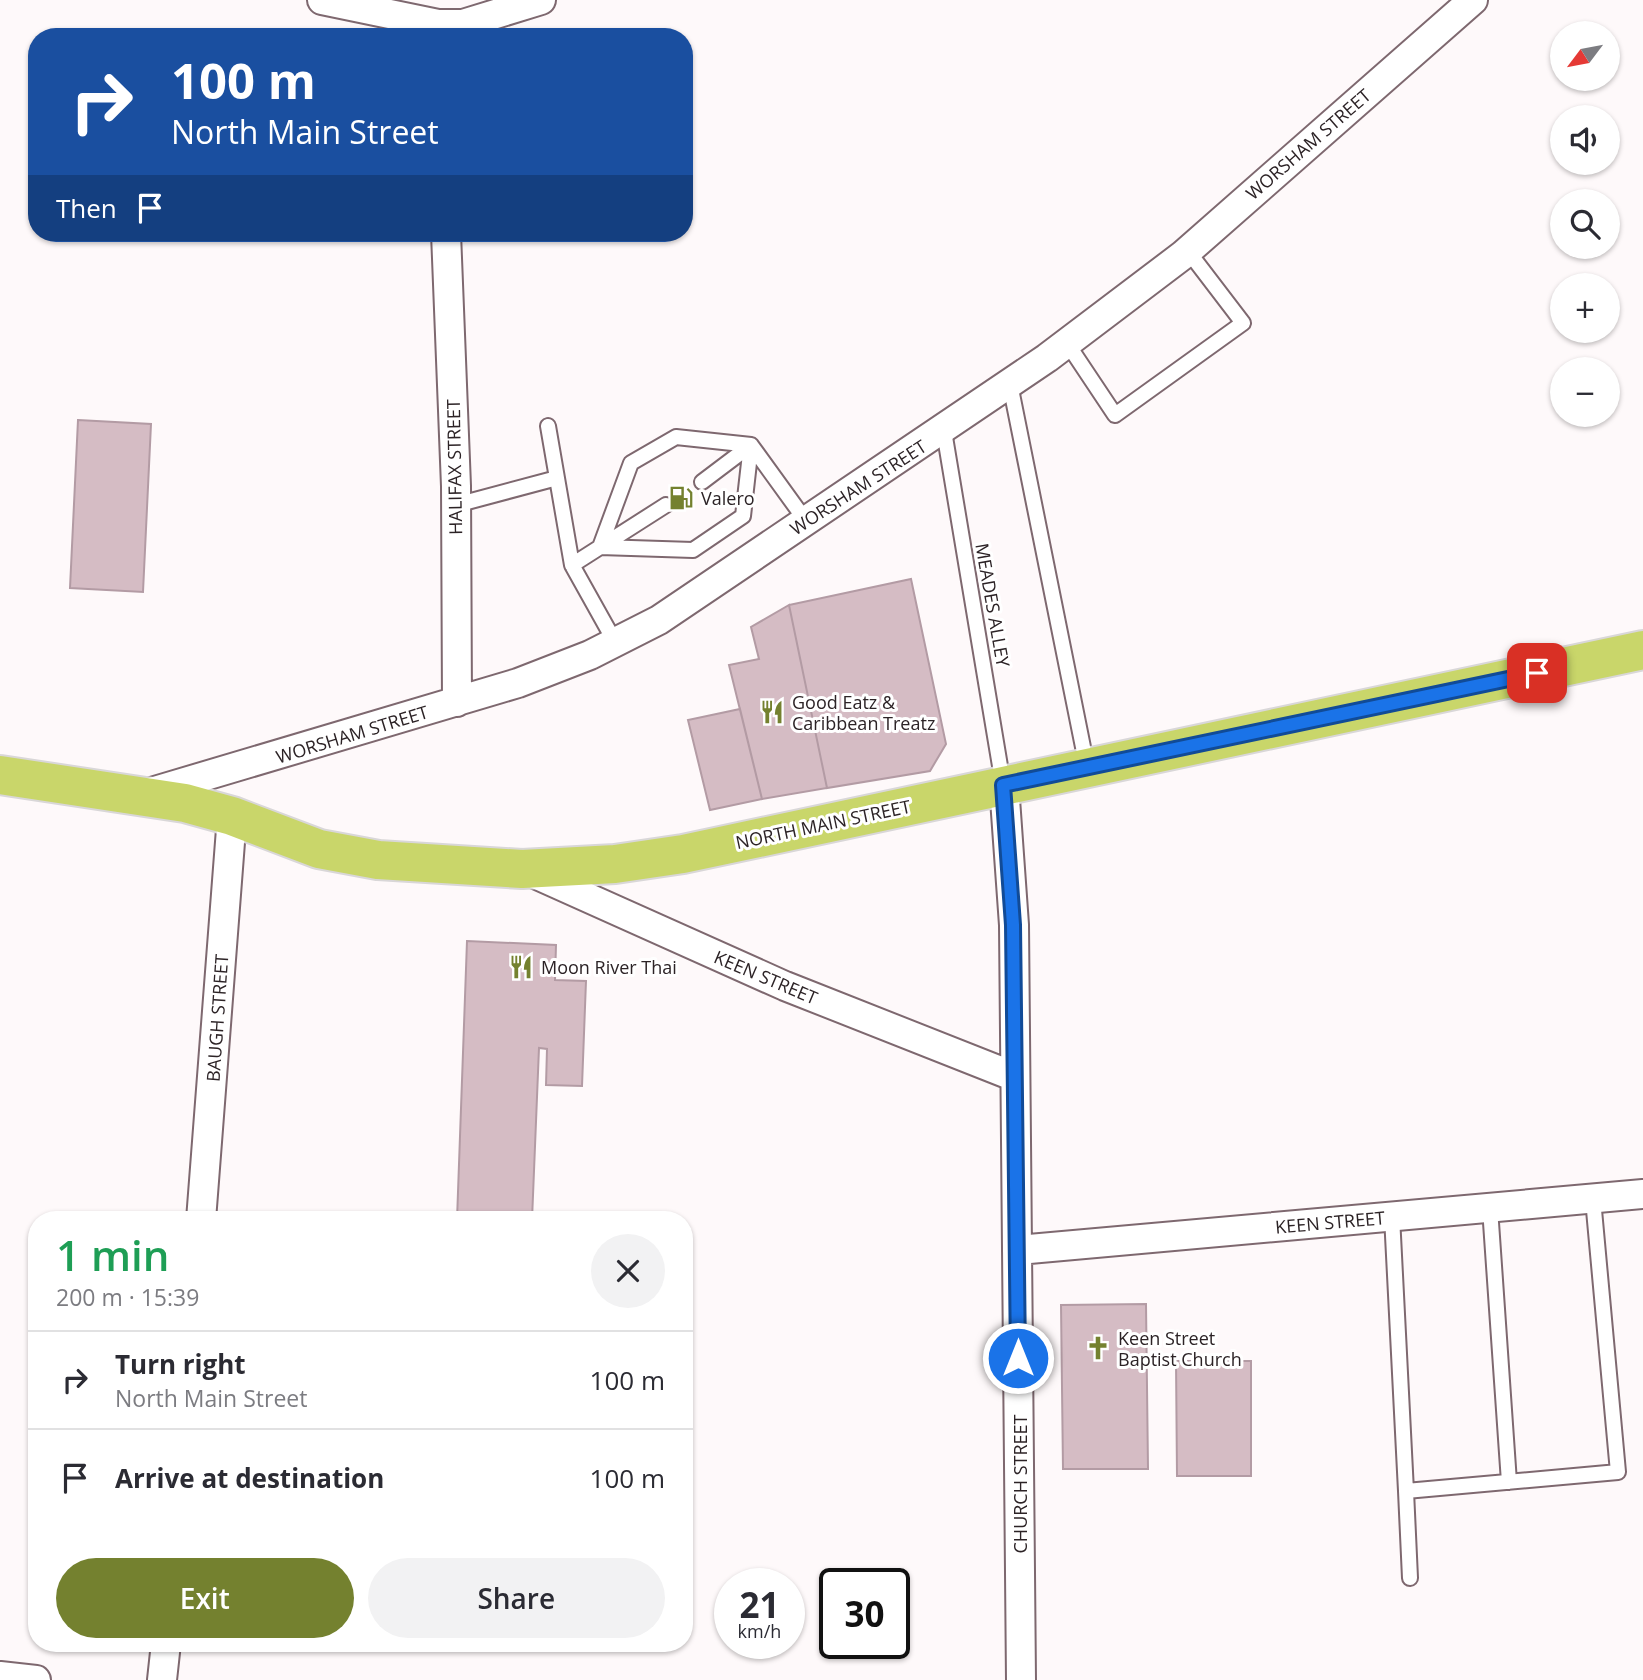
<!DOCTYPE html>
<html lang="en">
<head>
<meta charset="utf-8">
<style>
	body { margin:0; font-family:"Open Sans",sans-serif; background:#f2f2f3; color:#2b2b33; height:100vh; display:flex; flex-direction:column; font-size:26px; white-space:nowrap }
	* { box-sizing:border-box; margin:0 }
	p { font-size:23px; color:#7c7c81 }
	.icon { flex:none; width:38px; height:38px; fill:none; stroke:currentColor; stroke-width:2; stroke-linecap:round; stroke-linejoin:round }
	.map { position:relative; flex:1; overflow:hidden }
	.sheet { position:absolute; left:28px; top:1211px; width:665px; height:441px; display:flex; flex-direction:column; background:#fff; border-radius:28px; box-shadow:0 2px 5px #0004 }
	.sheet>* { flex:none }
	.top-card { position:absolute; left:28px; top:28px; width:665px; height:214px; border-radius:28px; box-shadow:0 2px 5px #0004; background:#1a4fa0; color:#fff; overflow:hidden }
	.needle { width:46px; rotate:238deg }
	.tools { position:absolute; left:1550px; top:21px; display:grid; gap:14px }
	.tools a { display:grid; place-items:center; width:70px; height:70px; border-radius:50%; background:#fff; box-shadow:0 2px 5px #0004; font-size:35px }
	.speed { position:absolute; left:714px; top:1568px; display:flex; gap:14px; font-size:35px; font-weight:700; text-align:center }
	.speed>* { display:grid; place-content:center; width:91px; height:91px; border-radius:50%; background:#fff; box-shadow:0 2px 5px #0004; line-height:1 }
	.speed small { font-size:18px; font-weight:400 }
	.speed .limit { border:4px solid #111; border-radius:10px; background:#fff; color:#111 }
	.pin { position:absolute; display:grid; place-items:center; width:60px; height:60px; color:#fff; margin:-30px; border-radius:14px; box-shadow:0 4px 10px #0006 }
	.me { position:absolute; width:77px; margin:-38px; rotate:0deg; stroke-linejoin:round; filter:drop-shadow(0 0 5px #0008) }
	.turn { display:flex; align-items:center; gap:24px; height:147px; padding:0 28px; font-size:32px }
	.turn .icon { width:91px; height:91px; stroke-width:2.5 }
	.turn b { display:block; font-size:49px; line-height:60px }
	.then { display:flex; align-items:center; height:66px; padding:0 28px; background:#0003; gap:14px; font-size:26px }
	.round { display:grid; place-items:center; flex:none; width:74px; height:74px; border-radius:37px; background:#f2f2f3 }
	.summary { display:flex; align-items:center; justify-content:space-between; height:119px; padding:0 28px }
	h1 { font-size:42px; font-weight:600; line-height:52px; color:#1e9e55 }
	.primary-button { display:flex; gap:14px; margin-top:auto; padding:14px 28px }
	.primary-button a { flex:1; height:80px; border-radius:42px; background:#74812f; color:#fff; font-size:28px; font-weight:600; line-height:80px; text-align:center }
	.primary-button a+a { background:#f2f2f3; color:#2b2b33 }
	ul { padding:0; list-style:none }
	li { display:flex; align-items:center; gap:21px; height:98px; padding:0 28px; border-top:2px solid #e1e1e2 }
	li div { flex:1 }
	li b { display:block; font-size:26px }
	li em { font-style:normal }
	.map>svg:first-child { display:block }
	.building { fill:#d5bcc4; stroke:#b39ba4; stroke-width:2 }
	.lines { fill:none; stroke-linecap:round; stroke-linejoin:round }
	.lane-casing { stroke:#7e686f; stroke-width:18 }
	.street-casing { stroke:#7e686f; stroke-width:32 }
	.primary-casing { stroke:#d9d7d8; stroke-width:42 }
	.lane { stroke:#fff; stroke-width:14 }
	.street { stroke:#fff; stroke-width:28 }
	.primary { stroke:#c9d66a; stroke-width:38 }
	.route-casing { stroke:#114b97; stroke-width:18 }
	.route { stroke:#1a73e8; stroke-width:12 }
	.labels { text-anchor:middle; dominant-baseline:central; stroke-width:6; stroke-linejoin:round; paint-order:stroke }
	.street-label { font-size:18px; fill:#2c2326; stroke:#fff }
	.poi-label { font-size:18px; fill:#2c2326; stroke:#fff; text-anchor:start }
</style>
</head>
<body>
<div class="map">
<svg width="1643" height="1680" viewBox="0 0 1643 1680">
	<rect width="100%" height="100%" fill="#fef9fa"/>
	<path class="building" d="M 78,420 L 151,424 L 143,592 L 70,588 Z
		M 911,579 L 946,744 L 930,771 L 827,788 L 789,605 Z
		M 789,605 L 827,788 L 762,799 L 729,665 L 759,659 L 751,627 Z
		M 740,709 L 762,799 L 710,810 L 688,720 Z
		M 467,941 L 556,945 L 555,980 L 586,981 L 582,1086 L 546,1085 L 547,1049 L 539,1048 L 532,1220 L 457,1220 Z
		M 1146,1304 L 1148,1469 L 1063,1469 L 1061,1305 Z
		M 1176,1361 L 1251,1361 L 1251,1476 L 1177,1476 Z"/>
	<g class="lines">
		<g class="lane-casing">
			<path id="lane" d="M 1067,343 L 1115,415 L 1243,323 L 1188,251
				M 1010,384 L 1087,767
				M 548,426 L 572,565
				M 944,431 L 1003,784
				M 676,437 L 751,445 L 743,516 L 693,550 L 600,547 L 631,463 Z
				M 702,482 L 751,445 L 806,521
				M 456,505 L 557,478
				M 615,642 L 572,565 L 666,505
				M 1490,1208 L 1509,1482
				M 1392,1216 L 1406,1491 L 1618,1472 L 1593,1199
				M 1406,1491 L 1410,1578"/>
		</g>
		<g class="street-casing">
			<path id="street" d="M 322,0 L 438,24 L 463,24 L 541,0
				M 446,233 L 456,486 L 457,702
				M 1004,785 L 1014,925 L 1021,1680
				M 148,793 L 518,683 L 590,655 L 659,620 L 1047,358 L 1183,255 L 1473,0
				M 526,870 L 785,986 L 1013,1076
				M 201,1220 L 232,816
				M 1018,1250 L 1643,1194
				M 0,1676 L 36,1680
				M 162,1680 L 166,1643"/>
		</g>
		<g class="primary-casing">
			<path id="primary" d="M 0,775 L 185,803 L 232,816 L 319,849 L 378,860 L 522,869 L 615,864 L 683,854 L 1643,650"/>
		</g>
		<use href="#lane" class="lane"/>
		<use href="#street" class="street"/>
		<use href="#primary" class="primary"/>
	</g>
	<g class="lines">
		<g class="route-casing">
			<path id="route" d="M 1018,1358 L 1013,925 L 1003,785 L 1537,673"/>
		</g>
		<use href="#route" class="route"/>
	</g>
	<defs>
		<g id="fuel-bare" transform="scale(1.89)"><path d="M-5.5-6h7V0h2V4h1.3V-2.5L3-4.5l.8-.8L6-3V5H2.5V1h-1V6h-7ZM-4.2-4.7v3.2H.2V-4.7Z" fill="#74812f" stroke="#fff" stroke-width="2.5" paint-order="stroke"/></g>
		<g id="restaurant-bare" transform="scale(1.89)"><path d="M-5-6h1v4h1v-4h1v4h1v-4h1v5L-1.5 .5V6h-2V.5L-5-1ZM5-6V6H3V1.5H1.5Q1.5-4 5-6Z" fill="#74812f" stroke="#fff" stroke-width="2.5" paint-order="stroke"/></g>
		<g id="church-bare" transform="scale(1.89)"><path d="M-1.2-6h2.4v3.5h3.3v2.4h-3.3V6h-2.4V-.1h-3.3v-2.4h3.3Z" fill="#74812f" stroke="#fff" stroke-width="2.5" paint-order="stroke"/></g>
	</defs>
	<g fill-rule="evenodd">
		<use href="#fuel-bare" x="681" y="498"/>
		<use href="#restaurant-bare" x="772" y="712"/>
		<use href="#restaurant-bare" x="521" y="967"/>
		<use href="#church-bare" x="1098" y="1348"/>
	</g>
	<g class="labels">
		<g class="street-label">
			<text transform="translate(1308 144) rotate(-41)">WORSHAM STREET</text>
			<text transform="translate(454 467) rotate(-91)">HALIFAX STREET</text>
			<text transform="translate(858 487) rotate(-33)">WORSHAM STREET</text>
			<text transform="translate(993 605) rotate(80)">MEADES ALLEY</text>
			<text transform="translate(352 734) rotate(-17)">WORSHAM STREET</text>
			<text transform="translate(823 824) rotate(-12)">NORTH MAIN STREET</text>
			<text transform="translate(766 977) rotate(23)">KEEN STREET</text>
			<text transform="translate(217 1018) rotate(-86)">BAUGH STREET</text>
			<text transform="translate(1330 1222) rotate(-5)">KEEN STREET</text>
			<text transform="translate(1020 1484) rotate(-90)">CHURCH STREET</text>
		</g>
		<g class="poi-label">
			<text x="701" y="498">Valero</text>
			<text x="792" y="702">Good Eatz &amp;<tspan x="792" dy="21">Caribbean Treatz</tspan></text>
			<text x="541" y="967">Moon River Thai</text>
			<text x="1118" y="1338">Keen Street<tspan x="1118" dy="21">Baptist Church</tspan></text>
		</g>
	</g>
</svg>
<div class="tools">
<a><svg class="needle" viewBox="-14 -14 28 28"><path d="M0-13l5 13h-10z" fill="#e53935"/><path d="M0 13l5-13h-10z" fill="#7c7c81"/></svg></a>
<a><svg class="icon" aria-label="sound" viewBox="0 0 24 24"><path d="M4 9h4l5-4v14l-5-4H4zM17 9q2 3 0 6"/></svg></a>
<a><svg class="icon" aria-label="search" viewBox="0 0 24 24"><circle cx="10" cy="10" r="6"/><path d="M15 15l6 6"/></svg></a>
<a>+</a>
<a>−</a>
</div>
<div class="speed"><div>21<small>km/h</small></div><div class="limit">30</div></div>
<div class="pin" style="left:1537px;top:673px;background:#d93025"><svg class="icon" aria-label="arrive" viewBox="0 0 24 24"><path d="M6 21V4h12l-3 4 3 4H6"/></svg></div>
<svg class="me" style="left:1018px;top:1358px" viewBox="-20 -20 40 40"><circle r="17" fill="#1a73e8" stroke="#fff" stroke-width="3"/><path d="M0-11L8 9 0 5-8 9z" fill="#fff"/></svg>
<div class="top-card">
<div class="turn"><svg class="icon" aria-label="right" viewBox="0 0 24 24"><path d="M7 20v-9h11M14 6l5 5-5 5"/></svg><div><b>100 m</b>North Main Street</div></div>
<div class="then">Then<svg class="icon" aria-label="arrive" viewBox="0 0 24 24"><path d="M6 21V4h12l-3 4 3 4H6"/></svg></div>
</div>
<section class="sheet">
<div class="summary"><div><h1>1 min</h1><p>200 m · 15:39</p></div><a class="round"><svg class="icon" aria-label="close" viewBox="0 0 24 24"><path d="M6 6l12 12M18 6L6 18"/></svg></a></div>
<ul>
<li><svg class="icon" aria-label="right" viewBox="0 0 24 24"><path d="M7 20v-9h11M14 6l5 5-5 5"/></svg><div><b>Turn right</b><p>North Main Street</p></div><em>100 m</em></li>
<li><svg class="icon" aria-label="arrive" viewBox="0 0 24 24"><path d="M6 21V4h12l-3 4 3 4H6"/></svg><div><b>Arrive at destination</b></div><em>100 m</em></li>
</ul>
<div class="primary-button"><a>Exit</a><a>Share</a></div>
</section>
</div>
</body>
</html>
